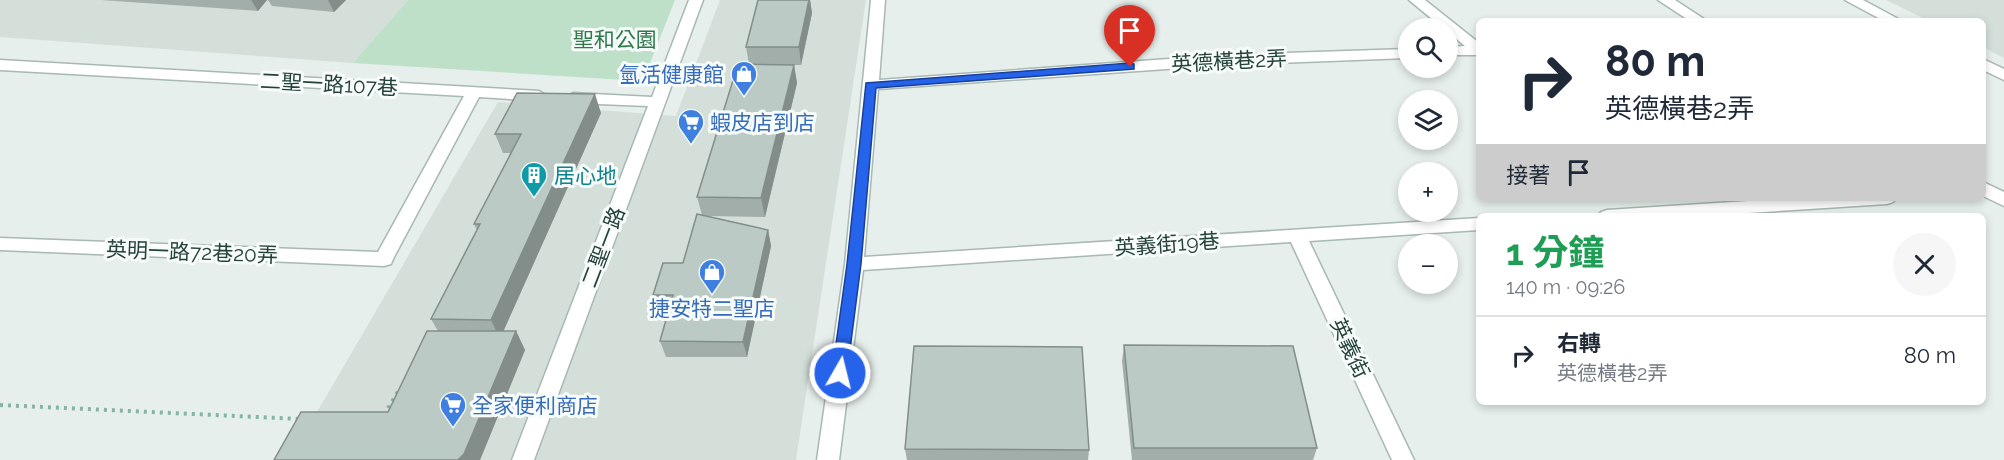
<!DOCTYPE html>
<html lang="zh-TW">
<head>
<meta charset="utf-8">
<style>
	body { margin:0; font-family:Raleway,"Noto Sans TC",sans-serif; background:#f6f6f7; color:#1f2937; height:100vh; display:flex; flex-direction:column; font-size:22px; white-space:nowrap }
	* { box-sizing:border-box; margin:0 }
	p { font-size:20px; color:#747a83 }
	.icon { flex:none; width:33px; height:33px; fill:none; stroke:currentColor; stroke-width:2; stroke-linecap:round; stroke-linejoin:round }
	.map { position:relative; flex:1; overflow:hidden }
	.side { position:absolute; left:1476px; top:213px; width:510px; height:192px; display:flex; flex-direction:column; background:#fff; border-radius:9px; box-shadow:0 3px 9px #0003 }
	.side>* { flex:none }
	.top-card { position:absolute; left:1476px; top:18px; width:510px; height:183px; border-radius:9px; box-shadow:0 3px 9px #0003; background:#fff; color:#1f2937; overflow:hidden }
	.buttons { position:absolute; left:1398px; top:18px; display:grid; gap:12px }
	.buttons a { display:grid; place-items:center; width:60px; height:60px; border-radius:50%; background:#fff; box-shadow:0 3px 9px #0003; font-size:30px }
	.pin { position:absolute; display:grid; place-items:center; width:51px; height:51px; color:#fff; margin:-62px -26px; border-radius:50% 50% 50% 0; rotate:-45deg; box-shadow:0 0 6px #0007 }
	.pin .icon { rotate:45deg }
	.me { position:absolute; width:66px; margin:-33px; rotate:8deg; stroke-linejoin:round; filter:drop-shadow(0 0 4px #0008) }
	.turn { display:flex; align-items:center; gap:21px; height:126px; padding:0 30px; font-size:27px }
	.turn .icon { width:78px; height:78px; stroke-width:2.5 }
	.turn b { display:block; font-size:42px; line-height:51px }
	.then { display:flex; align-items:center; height:57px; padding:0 30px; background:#0003; gap:12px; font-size:22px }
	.round { display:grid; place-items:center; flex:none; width:63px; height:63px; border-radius:32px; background:#f6f6f7 }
	.head { display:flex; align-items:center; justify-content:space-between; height:102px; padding:0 30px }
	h1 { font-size:36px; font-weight:700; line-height:45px; color:#1e9e55 }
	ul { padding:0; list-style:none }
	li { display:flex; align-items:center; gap:18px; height:78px; padding:0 30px; border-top:2px solid #e0e1e3 }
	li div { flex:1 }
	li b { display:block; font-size:22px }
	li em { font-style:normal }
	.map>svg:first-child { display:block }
	.built { fill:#d4dfda }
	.green { fill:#bfe0c8 }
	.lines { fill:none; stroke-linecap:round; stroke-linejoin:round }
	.minor-casing { stroke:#a8b8b2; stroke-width:3 }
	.path { stroke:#86b3a5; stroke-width:4; stroke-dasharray:3 5; stroke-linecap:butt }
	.minor { fill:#fff; fill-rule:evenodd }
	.wall { fill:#a1aea9 }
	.shaded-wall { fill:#838d89 }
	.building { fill:#bbcac4; stroke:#838d89; stroke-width:1.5 }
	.route { fill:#2563eb; stroke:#184099; stroke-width:1.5 }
	.labels { text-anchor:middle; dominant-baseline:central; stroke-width:6; stroke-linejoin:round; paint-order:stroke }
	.park-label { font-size:21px; fill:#2d7a4b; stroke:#f7fbf9 }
	.street-label { font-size:21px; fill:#24423a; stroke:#f7fbf9 }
	.shop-label { font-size:21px; fill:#366cbe; stroke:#f7fbf9; text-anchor:start }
	.culture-label { font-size:21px; fill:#0d838f; stroke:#f7fbf9; text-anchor:start }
</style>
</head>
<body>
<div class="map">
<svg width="2004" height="460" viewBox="0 0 2004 460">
	<rect width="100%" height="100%" fill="#e6efeb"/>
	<path class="built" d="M 0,0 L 408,0 L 353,63 L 0,37 Z
		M 720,0 L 866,0 L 796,460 L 289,460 L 498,102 L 676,116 Z
		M 1886,0 L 2004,0 L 2004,58 L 1983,47 L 1983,21 L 1929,21 Z"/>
	<path class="green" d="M 408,0 L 675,0 L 648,68 L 624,80 L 353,63 Z"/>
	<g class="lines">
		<g class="minor-casing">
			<path id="minor" d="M 689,0 L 703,0 L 534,460 L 512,460 L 648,106 L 573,103 L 565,98 L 573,93 L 652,97 Z
				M 871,0 L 885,0 L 879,80 L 1224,55 L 1408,49 L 1408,58 L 1224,65 L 878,89 L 864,257 L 1479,218 L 1479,230 L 1309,241 L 1414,460 L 1392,460 L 1291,242 L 863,270 L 839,460 L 817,460 L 845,264 Z
				M 1409,0 L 1425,0 L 1479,43 L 1479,55 L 1448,55 L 1448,47 L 1465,46 L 1448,32 L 1448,28 L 1443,28 Z
				M 1658,0 L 1675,0 L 1707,21 L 1690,21 Z
				M 1845,0 L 1863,0 L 1902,21 L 1884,21 Z
				M 1983,59 L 2004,69 L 2004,80 L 1983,70 Z
				M 0,60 L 539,91 L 547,96 L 539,101 L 479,97 L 393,259 L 391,264 L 384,266 L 0,250 L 0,238 L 378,252 L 464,96 L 0,70 Z
				M 1983,182 L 2004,192 L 2004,206 L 1983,196 Z
				M 1794,198 L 1896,198 L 1893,202 L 1887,204 L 1701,216 L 1598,216 L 1601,212 L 1607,210 Z"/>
		</g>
		<path class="path" d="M 0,405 L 300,419
			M 384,415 L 400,388"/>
		<use href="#minor" class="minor"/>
	</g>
	<path class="wall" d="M 101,0 L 267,0 L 258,11 Z
		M 268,0 L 346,0 L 334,12 L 272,6 Z
		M 758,0 L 810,0 L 812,13 L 801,65 L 794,65 L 797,83 L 765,217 L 708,216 L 768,230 L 771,246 L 747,357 L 666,357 L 660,341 L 669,311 L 658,311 L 653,295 L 683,263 L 702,215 L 697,197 L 749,64 L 746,47 Z
		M 601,113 L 503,331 L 516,331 L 525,350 L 480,460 L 274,460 L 388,412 L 438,331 L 431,319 L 477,230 L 474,224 L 511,153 L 503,153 L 495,134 Z
		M 1124,345 L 1317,448 L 1313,460 L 1132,460 L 1122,361 Z
		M 905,449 L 1089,450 L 1088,460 L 907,460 Z"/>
	<path class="shaded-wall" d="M 251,0 L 267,0 L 258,11 Z
		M 328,0 L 346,0 L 334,12 Z
		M 809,0 L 810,0 L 812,13 L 801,65 L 799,47 Z
		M 794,65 L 797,83 L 765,217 L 761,198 Z
		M 595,94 L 601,113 L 500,339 L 491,320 Z
		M 768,230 L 771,246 L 747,357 L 743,342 Z
		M 516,331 L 525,350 L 480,460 L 458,460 Z"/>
	<path class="building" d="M 758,0 L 809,0 L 799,47 L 746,47 Z
		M 738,64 L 794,65 L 761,198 L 697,197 Z
		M 517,93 L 595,94 L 491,320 L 431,319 L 480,224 L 474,224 L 521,134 L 495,134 Z
		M 697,214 L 768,230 L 743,342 L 660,341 L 673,295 L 653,295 L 663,263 L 683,263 Z
		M 427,331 L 516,331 L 464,454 L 458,460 L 274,460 L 301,412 L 388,412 Z
		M 1124,345 L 1293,346 L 1317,448 L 1134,448 Z
		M 914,346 L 1082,347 L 1089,450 L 905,449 Z"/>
	<path class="route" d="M 1130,63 L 1134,64 L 1134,69 L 876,88 L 861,264 L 847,373 L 845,377 L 834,377 L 832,373 L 847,264 L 866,83 Z"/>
	<defs>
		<g id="shop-pin" transform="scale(1.35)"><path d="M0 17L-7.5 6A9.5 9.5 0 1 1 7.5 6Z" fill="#3f7fe0" stroke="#f7fbf9"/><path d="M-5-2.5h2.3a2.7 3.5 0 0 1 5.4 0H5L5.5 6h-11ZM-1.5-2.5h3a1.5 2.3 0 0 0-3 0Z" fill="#fff"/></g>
		<g id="supermarket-pin" transform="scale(1.35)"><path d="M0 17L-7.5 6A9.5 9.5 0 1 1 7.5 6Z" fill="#3f7fe0" stroke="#f7fbf9"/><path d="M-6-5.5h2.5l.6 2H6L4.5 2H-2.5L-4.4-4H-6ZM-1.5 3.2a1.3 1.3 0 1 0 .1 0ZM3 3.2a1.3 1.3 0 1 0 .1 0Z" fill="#fff"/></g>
		<g id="building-pin" transform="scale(1.35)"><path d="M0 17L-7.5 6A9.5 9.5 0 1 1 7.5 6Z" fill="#0f9aa8" stroke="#f7fbf9"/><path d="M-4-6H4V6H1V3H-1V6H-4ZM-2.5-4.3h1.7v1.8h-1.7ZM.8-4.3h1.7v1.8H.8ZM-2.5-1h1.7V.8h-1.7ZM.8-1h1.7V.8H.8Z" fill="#fff"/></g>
	</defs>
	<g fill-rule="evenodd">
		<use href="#shop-pin" x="744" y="74"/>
		<use href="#supermarket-pin" x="691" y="122"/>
		<use href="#building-pin" x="534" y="175"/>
		<use href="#shop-pin" x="712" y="272"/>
		<use href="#supermarket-pin" x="453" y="405"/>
	</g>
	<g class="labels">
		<g class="park-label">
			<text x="615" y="39">聖和公園</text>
		</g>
		<g class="street-label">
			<text transform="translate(1229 61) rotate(-3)">英德橫巷2弄</text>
			<text transform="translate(329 84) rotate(3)">二聖一路107巷</text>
			<text transform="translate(1167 244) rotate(-4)">英義街19巷</text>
			<text transform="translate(603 247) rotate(-69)">二聖一路</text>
			<text transform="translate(192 252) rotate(2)">英明一路72巷20弄</text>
			<text transform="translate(1350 348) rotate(65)">英義街</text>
		</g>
		<g class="shop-label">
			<text x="724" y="74" text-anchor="end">氫活健康館</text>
			<text x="710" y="122">蝦皮店到店</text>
			<text x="712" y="308" text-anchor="middle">捷安特二聖店</text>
			<text x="472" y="405">全家便利商店</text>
		</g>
		<g class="culture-label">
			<text x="554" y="175">居心地</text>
		</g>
	</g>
</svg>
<div class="buttons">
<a><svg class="icon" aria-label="search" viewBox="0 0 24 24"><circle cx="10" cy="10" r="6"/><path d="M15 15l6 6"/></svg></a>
<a><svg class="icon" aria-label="layers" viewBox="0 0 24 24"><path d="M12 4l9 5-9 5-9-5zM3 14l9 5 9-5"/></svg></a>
<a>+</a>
<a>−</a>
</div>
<div class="pin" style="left:1130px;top:67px;background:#d93025"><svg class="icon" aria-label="arrive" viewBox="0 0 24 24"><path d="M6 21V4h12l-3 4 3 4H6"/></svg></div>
<svg class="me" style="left:840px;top:373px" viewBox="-20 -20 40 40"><circle r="17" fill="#2563eb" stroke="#fff" stroke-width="3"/><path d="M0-11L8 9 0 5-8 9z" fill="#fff"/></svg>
<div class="top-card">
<div class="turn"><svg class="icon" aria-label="right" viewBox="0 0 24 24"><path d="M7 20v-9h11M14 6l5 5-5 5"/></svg><div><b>80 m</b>英德橫巷2弄</div></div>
<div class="then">接著<svg class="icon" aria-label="arrive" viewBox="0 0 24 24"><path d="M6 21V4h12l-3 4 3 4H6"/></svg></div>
</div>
<section class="side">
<div class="head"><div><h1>1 分鐘</h1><p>140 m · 09:26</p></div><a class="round"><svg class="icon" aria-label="close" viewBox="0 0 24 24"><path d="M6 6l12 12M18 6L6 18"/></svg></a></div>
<ul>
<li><svg class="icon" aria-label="right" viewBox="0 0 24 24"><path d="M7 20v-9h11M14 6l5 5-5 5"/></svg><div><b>右轉</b><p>英德橫巷2弄</p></div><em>80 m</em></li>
</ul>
</section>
</div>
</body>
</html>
